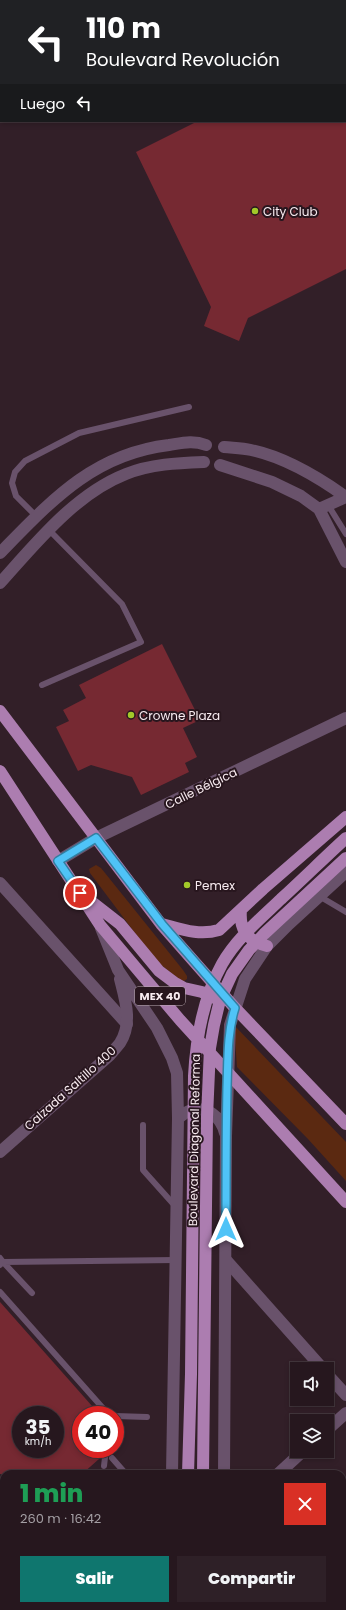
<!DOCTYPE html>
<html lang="es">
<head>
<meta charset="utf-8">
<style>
	body { margin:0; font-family:Poppins,sans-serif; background:#2e2027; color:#f1f3f6; height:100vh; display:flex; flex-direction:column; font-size:15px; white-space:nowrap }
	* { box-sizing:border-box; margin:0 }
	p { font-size:13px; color:#a49fa4 }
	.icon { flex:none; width:22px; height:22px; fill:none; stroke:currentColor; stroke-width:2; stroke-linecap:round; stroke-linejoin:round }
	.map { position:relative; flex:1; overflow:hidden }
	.drawer { position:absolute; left:0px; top:1470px; width:346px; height:140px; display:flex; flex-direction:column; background:#26171e; border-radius:12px 12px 0 0; box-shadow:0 2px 6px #0003,0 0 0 1px #42363c }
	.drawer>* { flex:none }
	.banner { position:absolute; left:0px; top:0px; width:346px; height:122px; box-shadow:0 2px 6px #0003,0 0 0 1px #42363c; background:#202124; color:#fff; overflow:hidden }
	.fabs { position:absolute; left:290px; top:1362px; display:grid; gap:8px }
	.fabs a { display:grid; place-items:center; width:44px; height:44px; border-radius:0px; background:#26171e; box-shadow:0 2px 6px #0003,0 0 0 1px #42363c; font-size:20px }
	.speed { position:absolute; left:12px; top:1406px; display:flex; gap:8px; font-size:20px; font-weight:700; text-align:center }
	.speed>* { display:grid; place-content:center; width:52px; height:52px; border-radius:50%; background:#26171e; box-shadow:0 2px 6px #0003,0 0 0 1px #42363c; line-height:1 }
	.speed small { font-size:10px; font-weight:400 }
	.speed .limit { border:6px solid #d22; background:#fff; color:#111 }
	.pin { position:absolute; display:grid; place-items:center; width:34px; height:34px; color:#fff; margin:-17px; border:2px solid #fff; border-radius:50%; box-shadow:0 1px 4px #0007 }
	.me { position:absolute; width:44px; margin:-22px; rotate:0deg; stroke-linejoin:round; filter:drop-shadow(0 0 3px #0008) }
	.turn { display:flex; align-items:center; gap:14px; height:84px; padding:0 20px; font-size:18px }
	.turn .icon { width:52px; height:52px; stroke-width:2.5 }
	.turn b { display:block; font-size:28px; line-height:34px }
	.then { display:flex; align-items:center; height:38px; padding:0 20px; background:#0003; gap:8px; font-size:15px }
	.round { display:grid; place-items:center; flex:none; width:42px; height:42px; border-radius:0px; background:#2e2027 }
	.headline { display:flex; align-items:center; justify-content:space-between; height:68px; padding:0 20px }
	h1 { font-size:24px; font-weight:800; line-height:30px; color:#1e9e55 }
	.button { display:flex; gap:8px; margin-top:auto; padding:8px 20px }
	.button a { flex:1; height:46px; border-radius:0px; background:#0f766e; color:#fff; font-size:16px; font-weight:800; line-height:46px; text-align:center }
	.button a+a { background:#2e2027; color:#f1f3f6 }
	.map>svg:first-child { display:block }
	.green { fill:#5b2911 }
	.building { fill:#762932; fill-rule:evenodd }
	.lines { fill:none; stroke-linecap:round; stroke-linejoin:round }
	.service { stroke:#69526b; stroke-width:6 }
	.minor { stroke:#69526b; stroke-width:12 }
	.tertiary { stroke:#69526b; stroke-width:12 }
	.primary { stroke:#ac7db0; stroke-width:12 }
	.route-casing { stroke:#337fa1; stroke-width:10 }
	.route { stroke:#4fc3f7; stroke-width:7 }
	.poi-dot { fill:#a2c929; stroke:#28161e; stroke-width:1.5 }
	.labels { text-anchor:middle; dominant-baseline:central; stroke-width:4; stroke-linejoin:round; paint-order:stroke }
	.shield { fill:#28161e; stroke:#baabb1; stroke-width:1 }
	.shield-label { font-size:11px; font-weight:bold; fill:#f8ebf0 }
	.poi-label { font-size:12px; fill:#f8ebf0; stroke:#28161e; text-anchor:start }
	.street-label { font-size:12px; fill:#f8ebf0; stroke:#28161e }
</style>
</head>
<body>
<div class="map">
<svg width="346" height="1610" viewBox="0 0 346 1610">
	<rect width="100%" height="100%" fill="#321f28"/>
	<path class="green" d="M 96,865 L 101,868 L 183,970 L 187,976 L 187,979 L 184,981 L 179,979 L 156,961 L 90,873 L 89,869 Z
		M 234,1025 L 346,1142 L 346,1181 L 308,1139 L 237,1067 Z"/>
	<path class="building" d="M 198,121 L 346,121 L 346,269 L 248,318 L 239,341 L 204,326 L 211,307 L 136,152 Z
		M 162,644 L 200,720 L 183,728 L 197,757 L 185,763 L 189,772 L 141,795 L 132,777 L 91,765 L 78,771 L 56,727 L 69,721 L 63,710 L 86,698 L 79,685 Z
		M 0,1302 L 100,1415 L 81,1415 L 81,1449 L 99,1449 L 99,1459 L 82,1474 L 0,1474 ZM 21,1415 L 55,1415 L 55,1449 L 21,1449 Z"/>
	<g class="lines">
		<path class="service" d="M 328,505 L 346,534
			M 36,516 L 16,496 L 12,483 L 15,472 L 25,461 L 79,433 L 189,407
			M 42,685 L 141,642 L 122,604 L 48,529
			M 319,896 L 346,912
			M 143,1125 L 143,1170 L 176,1207
			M 0,1258 L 3,1262 L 176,1260
			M 0,1265 L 3,1262 L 32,1293
			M 0,1292 L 109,1415
			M 115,1416 L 147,1417
			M 112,1458 L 126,1474
			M 104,1466 L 106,1449"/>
		<path class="minor" d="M 224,447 C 233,448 242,448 251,450 C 285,457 318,477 346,497
			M 220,465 L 272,482 L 301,496 L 319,509 L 346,562
			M 319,509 L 346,497
			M 0,553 C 51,501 93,454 169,445 C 182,443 193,440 206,445
			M 0,583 C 36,543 75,494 126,474 C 151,464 178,463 204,462
			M 58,861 L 96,838 L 346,718
			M 0,883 L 127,1024
			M 226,1260 L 323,1369
			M 327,1374 L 346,1395
			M 327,1430 L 346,1413
			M 278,1474 L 303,1451
			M 342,1559 L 346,1563
			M 124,1610 L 129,1606"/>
		<path class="tertiary" d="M 101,928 L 118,970 L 157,1028 L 172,1058 L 177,1073 L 178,1118 L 172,1474
			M 178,1118 C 182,1116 185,1112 189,1111 C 207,1105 221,1117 225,1133
			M 0,1152 L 110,1055 C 113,1051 117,1047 120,1043 C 133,1023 125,999 120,979
			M 224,1474 L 226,1136 L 230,1025 L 245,979 L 267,946 L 289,924 L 346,872
			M 179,1606 L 180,1610
			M 232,1610 L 232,1606"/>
		<path class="primary" d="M 0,711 L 161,924 L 235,1008 L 346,1124
			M 0,771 L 100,925 L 180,1020 L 346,1202
			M 88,899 L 120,924 L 159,971 L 175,983 L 184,988 L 202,992 L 215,998
			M 241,910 C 239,930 248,941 267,946
			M 162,924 C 181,929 199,936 219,930 L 263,889 L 346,817
			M 188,1474 L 191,1374 L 194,1076 C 196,1039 203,998 222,964 C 236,939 260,919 281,899 C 303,879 324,858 346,838
			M 203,1474 L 207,1117 L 210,1048 L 214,1025 L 220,1000 L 232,974 L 249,950 L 264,934 L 346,858
			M 190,1606 L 190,1610
			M 208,1606 L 208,1610"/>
	</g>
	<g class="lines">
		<g class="route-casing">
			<path id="route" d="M 80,893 L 58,861 L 96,838 L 162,924 L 235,1008 C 227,1033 228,1061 227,1087 C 226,1134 226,1181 226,1229"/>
		</g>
		<use href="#route" class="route"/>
	</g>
	<g class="poi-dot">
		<circle cx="255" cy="211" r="4"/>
		<circle cx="131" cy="715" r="4"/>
		<circle cx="187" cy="885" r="4"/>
	</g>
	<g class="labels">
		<rect class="shield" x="135" y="987" width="50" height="18" rx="3"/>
		<g class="shield-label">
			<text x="160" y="996">MEX 40</text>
		</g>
		<g class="poi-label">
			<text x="263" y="211">City Club</text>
			<text x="139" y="715">Crowne Plaza</text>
			<text x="195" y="885">Pemex</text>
		</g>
		<g class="street-label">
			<text transform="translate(201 788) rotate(-26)">Calle Bélgica</text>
			<text transform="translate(70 1088) rotate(-42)">Calzada Saltillo 400</text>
			<text transform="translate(194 1140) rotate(-89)">Boulevard Diagonal Reforma</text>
		</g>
	</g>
</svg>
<div class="fabs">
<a><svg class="icon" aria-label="sound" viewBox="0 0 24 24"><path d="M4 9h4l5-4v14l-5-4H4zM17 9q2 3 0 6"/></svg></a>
<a><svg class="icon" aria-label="layers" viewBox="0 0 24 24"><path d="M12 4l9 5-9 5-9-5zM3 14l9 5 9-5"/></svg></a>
</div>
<div class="speed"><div>35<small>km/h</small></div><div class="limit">40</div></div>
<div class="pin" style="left:80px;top:893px;background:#d93025"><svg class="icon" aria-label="arrive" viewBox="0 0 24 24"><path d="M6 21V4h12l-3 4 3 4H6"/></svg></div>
<svg class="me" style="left:226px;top:1229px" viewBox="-20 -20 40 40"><path d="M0-17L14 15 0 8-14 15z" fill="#4fc3f7" stroke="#fff" stroke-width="4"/></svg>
<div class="banner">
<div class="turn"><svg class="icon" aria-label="left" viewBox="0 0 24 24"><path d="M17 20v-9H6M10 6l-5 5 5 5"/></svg><div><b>110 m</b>Boulevard Revolución</div></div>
<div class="then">Luego<svg class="icon" aria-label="left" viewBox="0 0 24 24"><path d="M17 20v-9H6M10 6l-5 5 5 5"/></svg></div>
</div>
<section class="drawer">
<div class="headline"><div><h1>1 min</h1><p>260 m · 16:42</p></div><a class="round" style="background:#d93025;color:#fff"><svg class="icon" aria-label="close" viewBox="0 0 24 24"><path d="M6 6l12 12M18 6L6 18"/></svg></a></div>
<div class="button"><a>Salir</a><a>Compartir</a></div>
</section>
</div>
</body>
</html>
